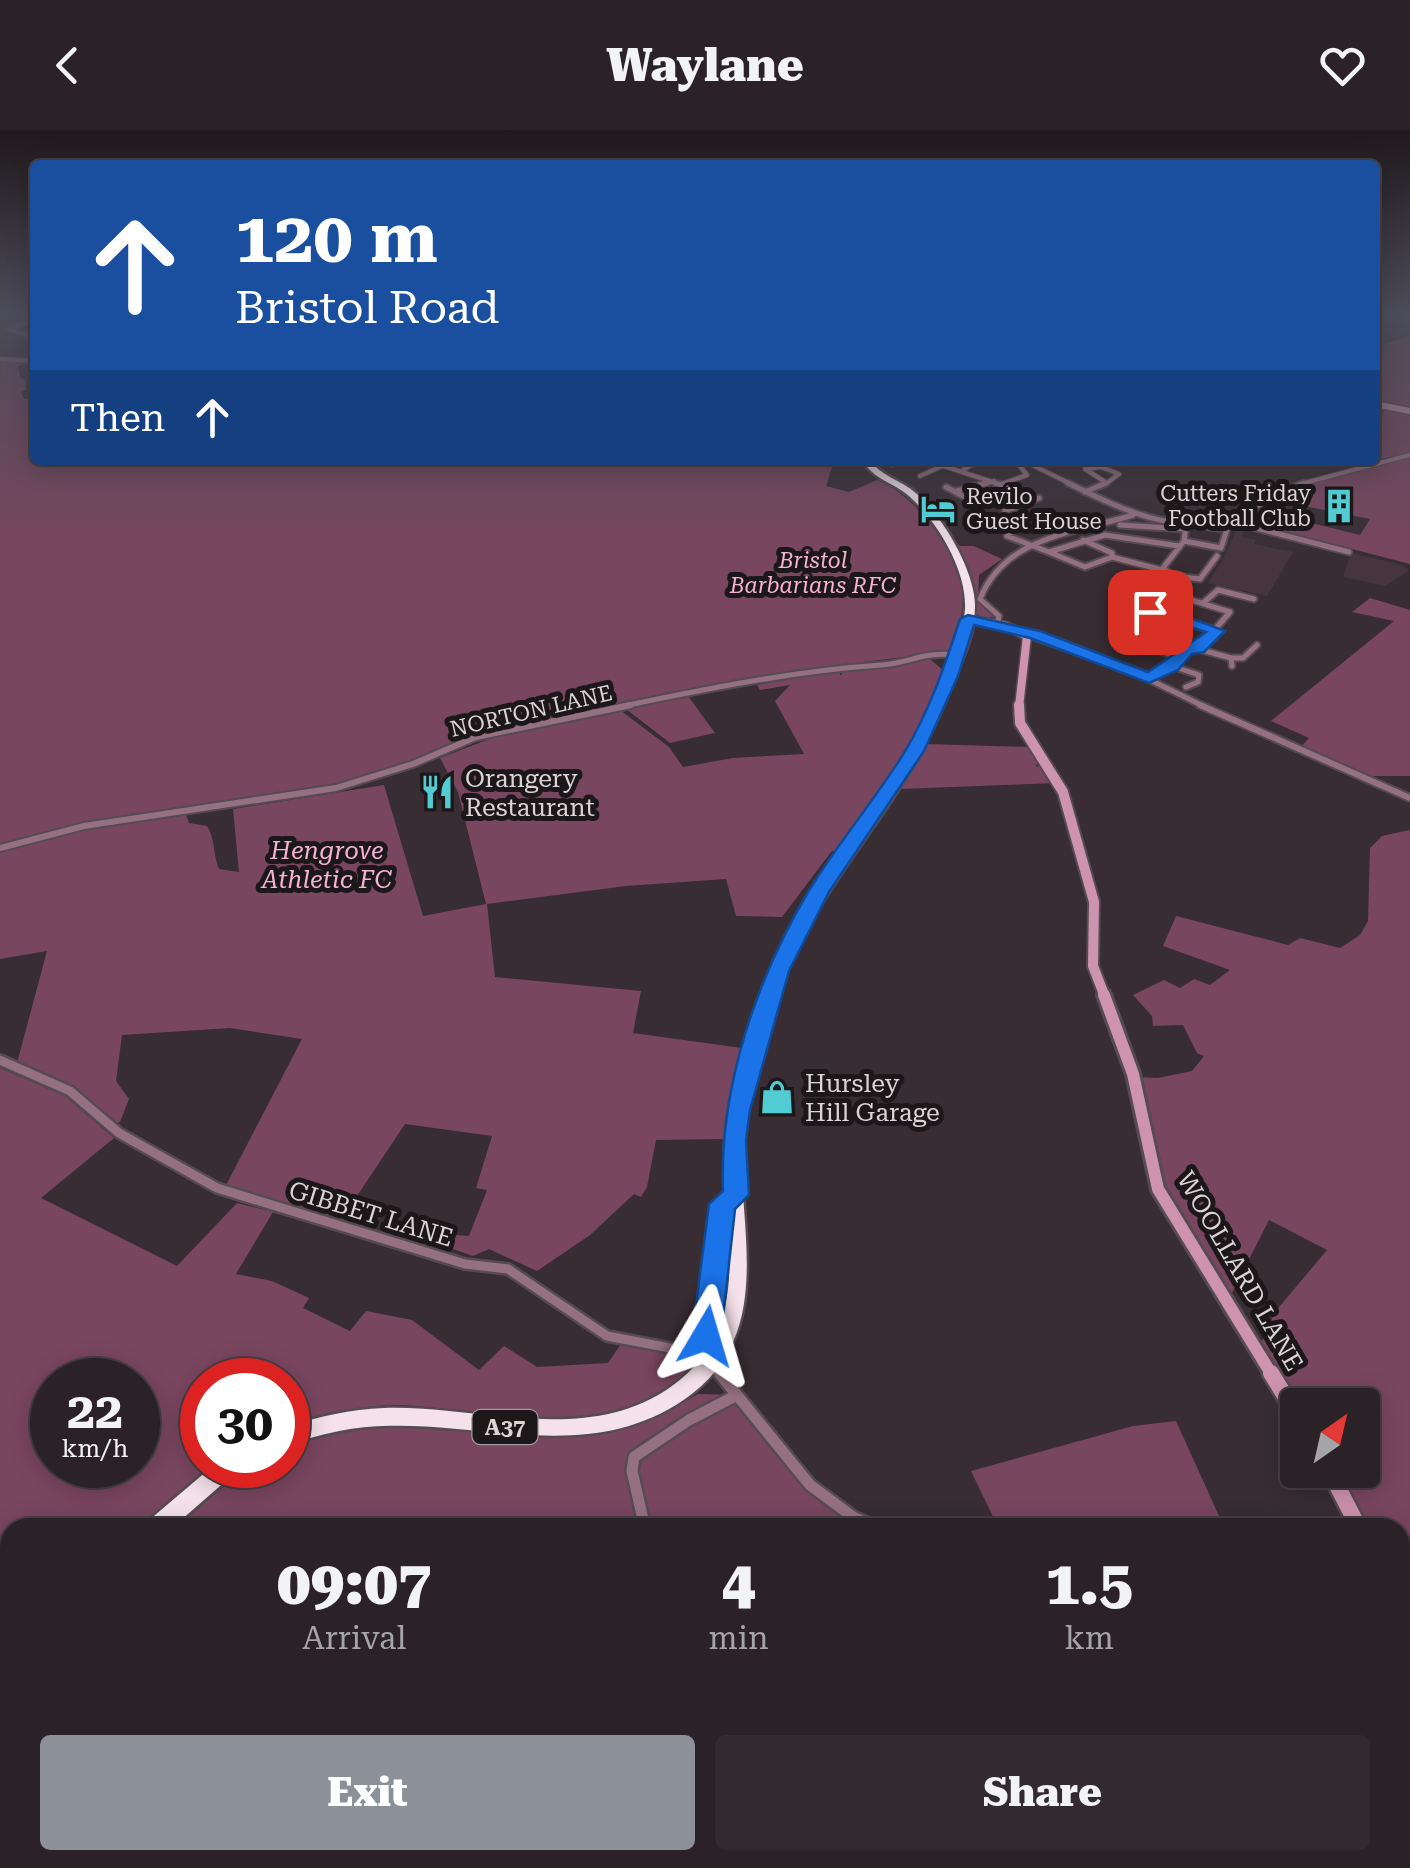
<!DOCTYPE html>
<html lang="en">
<head>
<meta charset="utf-8">
<style>
	body { margin:0; font-family:"Roboto Serif",serif; background:#322a2e; color:#f1f3f6; height:100vh; display:flex; flex-direction:column; font-size:38px; white-space:nowrap }
	* { box-sizing:border-box; margin:0 }
	p { font-size:32px; color:#a5a4a7 }
	.icon { flex:none; width:55px; height:55px; fill:none; stroke:currentColor; stroke-width:2; stroke-linecap:round; stroke-linejoin:round }
	.map { position:relative; flex:1; overflow:hidden }
	.side { position:absolute; left:0px; top:1388px; width:1410px; height:352px; display:flex; flex-direction:column; background:#2a2226; border-radius:30px 30px 0 0; box-shadow:0 5px 25px #0003,0 0 0 2px #463f43 }
	.side>* { flex:none }
	.top-card { position:absolute; left:30px; top:30px; width:1350px; height:305px; border-radius:10px; box-shadow:0 5px 25px #0003,0 0 0 2px #463f43; background:#1a4fa0; color:#fff; overflow:hidden }
	.needle { width:65px; rotate:34deg }
	.fabs { position:absolute; left:1280px; top:1258px; display:grid; gap:20px }
	.fabs a { display:grid; place-items:center; width:100px; height:100px; border-radius:10px; background:#2a2226; box-shadow:0 5px 25px #0003,0 0 0 2px #463f43; font-size:50px }
	.speed { position:absolute; left:30px; top:1228px; display:flex; gap:20px; font-size:50px; font-weight:700; text-align:center }
	.speed>* { display:grid; place-content:center; width:130px; height:130px; border-radius:50%; background:#2a2226; box-shadow:0 5px 25px #0003,0 0 0 2px #463f43; line-height:1 }
	.speed small { font-size:25px; font-weight:400 }
	.speed .limit { border:15px solid #d22; background:#fff; color:#111 }
	.pin { position:absolute; display:grid; place-items:center; width:85px; height:85px; color:#fff; margin:-42px; border-radius:20px; box-shadow:0 5px 15px #0006 }
	.me { position:absolute; width:110px; margin:-55px; rotate:7deg; stroke-linejoin:round; filter:drop-shadow(0 0 8px #0008) }
	.turn { display:flex; align-items:center; gap:35px; height:210px; padding:0 40px; font-size:45px }
	.turn .icon { width:130px; height:130px; stroke-width:2.5 }
	.turn b { display:block; font-size:70px; line-height:85px }
	.then { display:flex; align-items:center; height:95px; padding:0 40px; background:#0003; gap:20px; font-size:38px }
	.eta { display:flex; justify-content:space-evenly; align-items:center; height:170px; text-align:center }
	.eta b { font-size:60px; font-weight:800; line-height:70px }
	.action { display:flex; gap:20px; margin-top:auto; padding:20px 40px }
	.action a { flex:1; height:115px; border-radius:10px; background:#8c9099; color:#fff; font-size:40px; font-weight:800; line-height:115px; text-align:center }
	.action a+a { background:#322a2e; color:#f1f3f6 }
	header { display:flex; justify-content:space-between; align-items:center; height:130px; padding:0 40px; background:#2a2226; font-size:45px; font-weight:800 }
	.map>svg:first-child { display:block }
	.built { fill:#46353c }
	.green { fill:#79465f; fill-rule:evenodd }
	.lines { fill:none; stroke-linecap:round; stroke-linejoin:round }
	.street-far4-casing { stroke:#554b50; stroke-width:6 }
	.street-far3-casing { stroke:#554b50; stroke-width:9 }
	.street-far2-casing { stroke:#554b50; stroke-width:10 }
	.street-far1-casing { stroke:#554b50; stroke-width:14 }
	.street-casing { stroke:#554b50; stroke-width:16 }
	.secondary-far4-casing { stroke:#554b50; stroke-width:9 }
	.secondary-far3-casing { stroke:#554b50; stroke-width:11 }
	.secondary-far2-casing { stroke:#554b50; stroke-width:14 }
	.secondary-far1-casing { stroke:#554b50; stroke-width:18 }
	.secondary-casing { stroke:#554b50; stroke-width:21 }
	.highway-casing { stroke:#554b50; stroke-width:5 }
	.street-far4 { stroke:#957081; stroke-width:4 }
	.street-far3 { stroke:#957081; stroke-width:5 }
	.street-far2 { stroke:#957081; stroke-width:6 }
	.street-far1 { stroke:#957081; stroke-width:9 }
	.street { stroke:#957081; stroke-width:11 }
	.secondary-far4 { stroke:#ce94ae; stroke-width:6 }
	.secondary-far3 { stroke:#ce94ae; stroke-width:8 }
	.secondary-far2 { stroke:#ce94ae; stroke-width:10 }
	.secondary-far1 { stroke:#ce94ae; stroke-width:12 }
	.secondary { stroke:#ce94ae; stroke-width:16 }
	.highway { fill:#f4e1e9; fill-rule:evenodd }
	.route { fill:#1a73e8; stroke:#114b97; stroke-width:2.5 }
	.labels { text-anchor:middle; dominant-baseline:central; stroke-width:10; stroke-linejoin:round; paint-order:stroke }
	.far-poi-label { font-size:22px; fill:#dbd3d6; stroke:#1c1719; text-anchor:end }
	.far-park-label { font-size:22px; font-style:italic; fill:#f5b2d1; stroke:#1c1719 }
	.far-street-label { font-size:22px; fill:#dbd3d6; stroke:#1c1719 }
	.shield { fill:#1c1719; stroke:#a29b9d; stroke-width:2.5 }
	.shield-label { font-size:22px; font-weight:bold; fill:#dbd3d6 }
	.poi-label { font-size:25px; fill:#dbd3d6; stroke:#1c1719; text-anchor:start }
	.park-label { font-size:25px; font-style:italic; fill:#f5b2d1; stroke:#1c1719 }
	.street-label { font-size:25px; fill:#dbd3d6; stroke:#1c1719 }
</style>
</head>
<body>
<header><svg class="icon" aria-label="back" viewBox="0 0 24 24"><path d="M15 5l-7 7 7 7"/></svg>Waylane<svg class="icon" aria-label="heart" viewBox="0 0 24 24"><path d="M12 20l-8-8c-3-5 5-10 8-4 3-6 11-1 8 4z"/></svg></header>
<div class="map">
<svg width="1410" height="1738" viewBox="0 0 1410 1738">
	<rect width="100%" height="100%" fill="#382d32"/>
	<path class="built" d="M 1237,396 L 1245,398 L 1242,407 L 1256,410 L 1254,414 L 1293,422 L 1267,466 L 1208,453 L 1228,420 Z
		M 1351,423 L 1399,434 L 1410,440 L 1385,456 L 1343,447 Z"/>
	<path class="green" d="M 1410,206 L 1410,279 L 1375,269 L 1378,230 L 1375,217 Z
		M 0,230 L 35,232 L 18,236 L 20,248 L 26,250 L 26,260 L 21,262 L 24,269 L 35,268 L 35,330 L 838,330 L 834,331 L 826,356 L 849,362 L 877,350 C 915,366 948,410 960,451 C 967,473 959,499 951,520 L 944,522 L 824,537 L 476,605 L 351,653 L 83,695 L 0,716 Z
		M 1388,277 L 1410,282 L 1410,323 L 1375,330 L 1375,291 Z
		M 1410,327 L 1410,434 L 1236,389 L 1255,379 L 1360,405 L 1370,389 L 1274,370 L 1302,356 Z
		M 953,409 L 960,416 L 974,416 L 1002,429 L 979,445 L 978,470 L 995,487 L 983,488 L 974,482 L 973,451 L 948,412 Z
		M 1370,468 L 1410,480 L 1410,646 L 1368,646 L 1300,618 L 1309,608 L 1271,591 L 1394,491 L 1352,482 Z
		M 926,526 L 943,540 C 920,606 879,662 838,719 L 831,722 L 782,787 L 736,786 L 726,749 L 626,756 L 487,774 L 495,847 L 641,861 L 633,903 L 749,919 L 724,1009 L 656,1010 L 647,1057 L 641,1067 L 634,1064 L 590,1105 L 537,1141 L 489,1119 L 473,1126 L 453,1119 L 456,1105 L 469,1106 L 487,1060 L 476,1058 L 492,1006 L 405,994 L 341,1090 L 224,1059 L 302,909 L 230,898 L 122,905 L 116,951 L 129,969 L 120,992 L 113,994 L 71,955 L 17,933 L 47,821 L 0,829 L 0,720 L 103,694 L 186,684 L 189,693 L 207,696 C 215,707 213,725 219,739 L 239,742 L 233,679 L 384,655 L 423,786 L 486,774 L 458,662 L 440,628 L 502,604 L 620,580 L 669,617 L 683,637 L 733,628 L 804,624 L 775,571 L 790,555 L 760,560 L 757,555 L 840,539 L 840,546 L 846,538 L 891,538 Z
		M 688,566 L 715,603 L 670,613 L 626,579 Z
		M 924,614 L 1030,617 L 1039,628 L 1036,636 L 1043,638 L 1055,653 L 900,659 Z
		M 1410,700 L 1410,1505 L 1400,1479 L 1400,1398 L 1363,1397 L 1330,1340 L 1362,1340 L 1362,1275 L 1298,1275 L 1259,1218 L 1275,1182 L 1327,1120 L 1269,1090 L 1229,1169 L 1162,1059 L 1137,947 L 1158,948 L 1192,941 L 1204,926 L 1197,923 L 1183,895 L 1153,896 L 1152,886 L 1133,865 L 1164,850 L 1180,858 L 1194,849 L 1210,855 L 1230,840 L 1163,816 L 1176,786 L 1288,815 L 1300,808 L 1340,818 L 1360,805 L 1368,791 L 1370,718 L 1382,706 Z
		M 0,938 L 65,966 L 114,1008 L 41,1068 L 177,1136 L 237,1073 L 273,1082 L 236,1144 L 272,1151 L 309,1168 L 303,1178 L 350,1201 L 366,1181 L 412,1190 L 479,1240 L 504,1216 L 537,1237 L 608,1233 L 623,1211 L 700,1231 C 608,1320 511,1281 401,1275 C 363,1274 324,1285 288,1296 L 288,1250 L 202,1250 L 202,1335 L 214,1335 L 137,1397 L 10,1398 L 10,1520 L 0,1531 ZM 52,1250 L 138,1250 L 138,1335 L 52,1335 Z
		M 698,1264 L 737,1265 L 808,1356 L 878,1398 L 175,1398 L 249,1335 L 288,1335 L 288,1314 C 328,1301 366,1293 408,1293 C 433,1292 459,1301 484,1304 C 560,1313 633,1304 698,1264 Z
		M 1176,1291 L 1224,1397 L 998,1397 L 971,1341 L 1133,1296 Z
		M 1400,1560 L 1410,1571 L 1410,1738 L 1174,1738 L 1167,1730 L 1400,1730 Z
		M 10,1562 L 10,1730 L 635,1730 L 635,1738 L 0,1738 L 0,1572 Z
		M 650,1730 L 1075,1730 L 1081,1738 L 656,1738 L 656,1731 Z"/>
	<g class="lines">
		<g class="street-far4-casing">
			<path id="street-far4" d="M 35,190 L 9,199 L 35,207
				M 0,229 L 35,231
				M 925,330 L 1002,355
				M 1022,330 L 1073,355
				M 892,335 L 903,330
				M 1101,337 L 1119,344 L 1107,353 L 1085,339 Z
				M 963,340 L 980,330
				M 920,346 L 942,336
				M 1002,354 L 1027,345 L 1018,334
				M 978,355 L 994,351
				M 1100,355 L 1107,353
				M 1297,355 L 1410,325"/>
		</g>
		<g class="street-far3-casing">
			<path id="street-far3" d="M 995,353 L 1010,358
				M 1068,353 C 1119,378 1175,407 1233,387 C 1257,378 1279,362 1304,353
				M 946,357 L 967,368
				M 957,361 L 987,353
				M 1085,362 L 1106,353
				M 1017,364 L 1033,370
				M 1039,368 L 1005,381 L 1006,386 L 1021,394 L 1007,406 L 1049,422 L 1105,405 L 1179,416
				M 1225,390 L 1349,422
				M 1120,395 L 1186,399
				M 1184,411 L 1221,418 L 1227,399 L 1209,397
				M 1049,422 L 1085,437 L 1112,427 L 1112,423 L 1083,410
				M 1112,427 L 1162,440
				M 1173,446 L 1200,449 L 1217,426
				M 1203,473 L 1218,460 L 1254,469
				M 1156,480 L 1217,501
				M 1138,486 L 1166,477
				M 1127,493 L 1115,503 L 1119,507 L 1180,528
				M 997,494 L 999,486 L 980,469 C 1005,406 1075,403 1133,385
				M 1025,504 L 1128,539 L 1205,577
				M 1150,518 L 1167,500
				M 1198,519 L 1231,528
				M 1172,536 L 1199,545 L 1198,552 L 1186,557
				M 1232,536 L 1231,528 L 1243,528 L 1257,515
				M 1149,548 L 1172,536 L 1189,519 L 1198,519 L 1230,482 L 1162,461 L 1173,446 L 1163,438 L 1184,411 L 1186,394
				M 619,577 C 705,559 793,541 881,535 C 912,533 921,521 957,525"/>
		</g>
		<g class="street-far2-casing">
			<path id="street-far2" d="M 1200,575 L 1410,668
				M 0,718 L 84,696 L 336,658 L 413,634 L 476,607 L 631,575"/>
		</g>
		<g class="street-far1-casing">
			<path id="street-far1" d="M 0,930 L 70,961 L 119,1003 L 217,1058 L 465,1134 L 508,1139 L 607,1206 L 691,1222 L 703,1214 L 722,1074 L 735,1066
				M 708,1235 L 723,1245"/>
		</g>
		<g class="street-casing">
			<path id="street" d="M 719,1243 L 810,1355 L 853,1387 L 878,1398
				M 645,1398 L 632,1341 L 634,1327 L 689,1290 L 737,1265
				M 1400,1536 L 1410,1533
				M 646,1730 L 646,1738"/>
		</g>
		<g class="secondary-far4-casing">
			<path id="secondary-far4" d="M 1375,274 L 1410,281"/>
		</g>
		<g class="secondary-far3-casing">
			<path id="secondary-far3" d="M 968,489 L 1006,496 L 1027,506 L 1019,577"/>
		</g>
		<g class="secondary-far2-casing">
			<path id="secondary-far2" d="M 1019,575 L 1020,593 L 1063,662 L 1094,772 L 1093,836 L 1105,867"/>
		</g>
		<g class="secondary-far1-casing">
			<path id="secondary-far1" d="M 1104,865 L 1133,944 L 1158,1059 L 1272,1245"/>
		</g>
		<g class="secondary-casing">
			<path id="secondary" d="M 1271,1243 L 1298,1287
				M 1329,1340 L 1359,1398
				M 1400,1490 L 1410,1515"/>
		</g>
		<g class="highway-casing">
			<path id="highway" d="M 862,330 L 870,330 C 881,346 898,349 912,360 C 941,382 976,442 975,477 C 975,502 963,527 954,550 C 940,585 924,619 904,651 C 854,729 801,787 773,879 C 761,922 743,965 741,1010 C 739,1102 776,1206 685,1269 C 591,1334 487,1292 383,1296 C 347,1297 322,1305 288,1314 L 288,1296 C 320,1287 350,1279 384,1278 C 478,1275 587,1317 672,1256 C 758,1195 721,1098 725,1011 C 727,963 746,917 760,872 C 788,788 844,725 891,652 C 912,620 928,586 942,551 C 951,528 964,504 965,479 C 967,440 937,391 909,366 C 893,352 874,350 862,330 Z
				M 214,1335 L 239,1335 L 236,1342 L 172,1398 L 146,1398 L 148,1391 Z
				M 10,1529 L 10,1558 L 0,1564 L 0,1535 Z"/>
		</g>
		<use href="#street-far4" class="street-far4"/>
		<use href="#street-far3" class="street-far3"/>
		<use href="#street-far2" class="street-far2"/>
		<use href="#street-far1" class="street-far1"/>
		<use href="#street" class="street"/>
		<use href="#secondary-far4" class="secondary-far4"/>
		<use href="#secondary-far3" class="secondary-far3"/>
		<use href="#secondary-far2" class="secondary-far2"/>
		<use href="#secondary-far1" class="secondary-far1"/>
		<use href="#secondary" class="secondary"/>
		<use href="#highway" class="highway"/>
	</g>
	<linearGradient id="sky" x2="0" y2="1"><stop stop-color="#1f191c"/><stop offset="0.43" stop-color="#4d4c5a"/><stop offset="1" stop-color="#4d4c5a" stop-opacity="0"/></linearGradient>
	<rect width="1410" height="428" fill="url(#sky)"/>
	<path class="route" d="M 1156,475 L 1225,501 L 1204,522 L 1192,524 L 1178,540 L 1149,553 L 1030,508 L 974,495 L 958,546 L 924,621 L 829,762 L 789,841 L 750,980 L 746,1010 L 749,1065 L 735,1079 L 721,1206 L 716,1215 L 706,1218 L 696,1215 L 692,1206 L 709,1074 L 723,1061 C 719,958 756,850 808,762 C 837,714 874,671 904,623 C 929,582 945,535 960,489 L 968,485 L 1040,501 L 1148,542 L 1206,502 L 1142,482 Z"/>
	<defs>
		<g id="building-bare" transform="scale(2.7)"><path d="M-4-6H4V6H1V3H-1V6H-4ZM-2.5-4.3h1.7v1.8h-1.7ZM.8-4.3h1.7v1.8H.8ZM-2.5-1h1.7V.8h-1.7ZM.8-1h1.7V.8H.8Z" fill="#51ccd3" stroke="#1c1719" stroke-width="2.5" paint-order="stroke"/></g>
		<g id="hotel-bare" transform="scale(2.7)"><path d="M-6-4.5h1.5V1H6V5H4.5V3h-9V5H-6ZM-4 0a1.8 1.8 0 1 1 3.6 0ZM.5 0V-2.5h3Q6-2.5 6 0Z" fill="#51ccd3" stroke="#1c1719" stroke-width="2.5" paint-order="stroke"/></g>
		<g id="restaurant-bare" transform="scale(2.7)"><path d="M-5-6h1v4h1v-4h1v4h1v-4h1v5L-1.5 .5V6h-2V.5L-5-1ZM5-6V6H3V1.5H1.5Q1.5-4 5-6Z" fill="#51ccd3" stroke="#1c1719" stroke-width="2.5" paint-order="stroke"/></g>
		<g id="shop-bare" transform="scale(2.7)"><path d="M-5-2.5h2.3a2.7 3.5 0 0 1 5.4 0H5L5.5 6h-11ZM-1.5-2.5h3a1.5 2.3 0 0 0-3 0Z" fill="#51ccd3" stroke="#1c1719" stroke-width="2.5" paint-order="stroke"/></g>
	</defs>
	<g fill-rule="evenodd">
		<use href="#building-bare" x="1339" y="376"/>
		<use href="#hotel-bare" x="938" y="379"/>
		<use href="#restaurant-bare" x="437" y="662"/>
		<use href="#shop-bare" x="777" y="967"/>
	</g>
	<g class="labels">
		<g class="far-poi-label">
			<text x="1311" y="363">Cutters Friday<tspan x="1311" dy="25">Football Club</tspan></text>
			<text x="966" y="366" text-anchor="start">Revilo<tspan x="966" dy="25">Guest House</tspan></text>
		</g>
		<g class="far-park-label">
			<text x="813" y="430">Bristol<tspan x="813" dy="25">Barbarians RFC</tspan></text>
		</g>
		<g class="far-street-label">
			<text transform="translate(531 581) rotate(-13)">NORTON LANE</text>
		</g>
		<rect class="shield" x="472.5" y="1280" width="65" height="34" rx="8"/>
		<g class="shield-label">
			<text x="505" y="1297">A37</text>
		</g>
		<g class="poi-label">
			<text x="465" y="648">Orangery<tspan x="465" dy="29">Restaurant</tspan></text>
			<text x="805" y="953">Hursley<tspan x="805" dy="29">Hill Garage</tspan></text>
		</g>
		<g class="park-label">
			<text x="327" y="720">Hengrove<tspan x="327" dy="29">Athletic FC</tspan></text>
		</g>
		<g class="street-label">
			<text transform="translate(371 1084) rotate(17)">GIBBET LANE</text>
			<text transform="translate(1240 1141) rotate(60)">WOOLLARD LANE</text>
		</g>
	</g>
</svg>
<div class="fabs">
<a><svg class="needle" viewBox="-14 -14 28 28"><path d="M0-13l5 13h-10z" fill="#e53935"/><path d="M0 13l5-13h-10z" fill="#a5a4a7"/></svg></a>
</div>
<div class="speed"><div>22<small>km/h</small></div><div class="limit">30</div></div>
<div class="pin" style="left:1150px;top:482px;background:#d93025"><svg class="icon" aria-label="arrive" viewBox="0 0 24 24"><path d="M6 21V4h12l-3 4 3 4H6"/></svg></div>
<svg class="me" style="left:706px;top:1206px" viewBox="-20 -20 40 40"><path d="M0-17L14 15 0 8-14 15z" fill="#1a73e8" stroke="#fff" stroke-width="4"/></svg>
<div class="top-card">
<div class="turn"><svg class="icon" aria-label="ahead" viewBox="0 0 24 24"><path d="M12 20V5M6 11l6-6 6 6"/></svg><div><b>120 m</b>Bristol Road</div></div>
<div class="then">Then<svg class="icon" aria-label="ahead" viewBox="0 0 24 24"><path d="M12 20V5M6 11l6-6 6 6"/></svg></div>
</div>
<section class="side">
<div class="eta">
<div><b>09:07</b><p>Arrival</p></div>
<div><b>4</b><p>min</p></div>
<div><b>1.5</b><p>km</p></div>
</div>
<div class="action"><a>Exit</a><a>Share</a></div>
</section>
</div>
</body>
</html>
